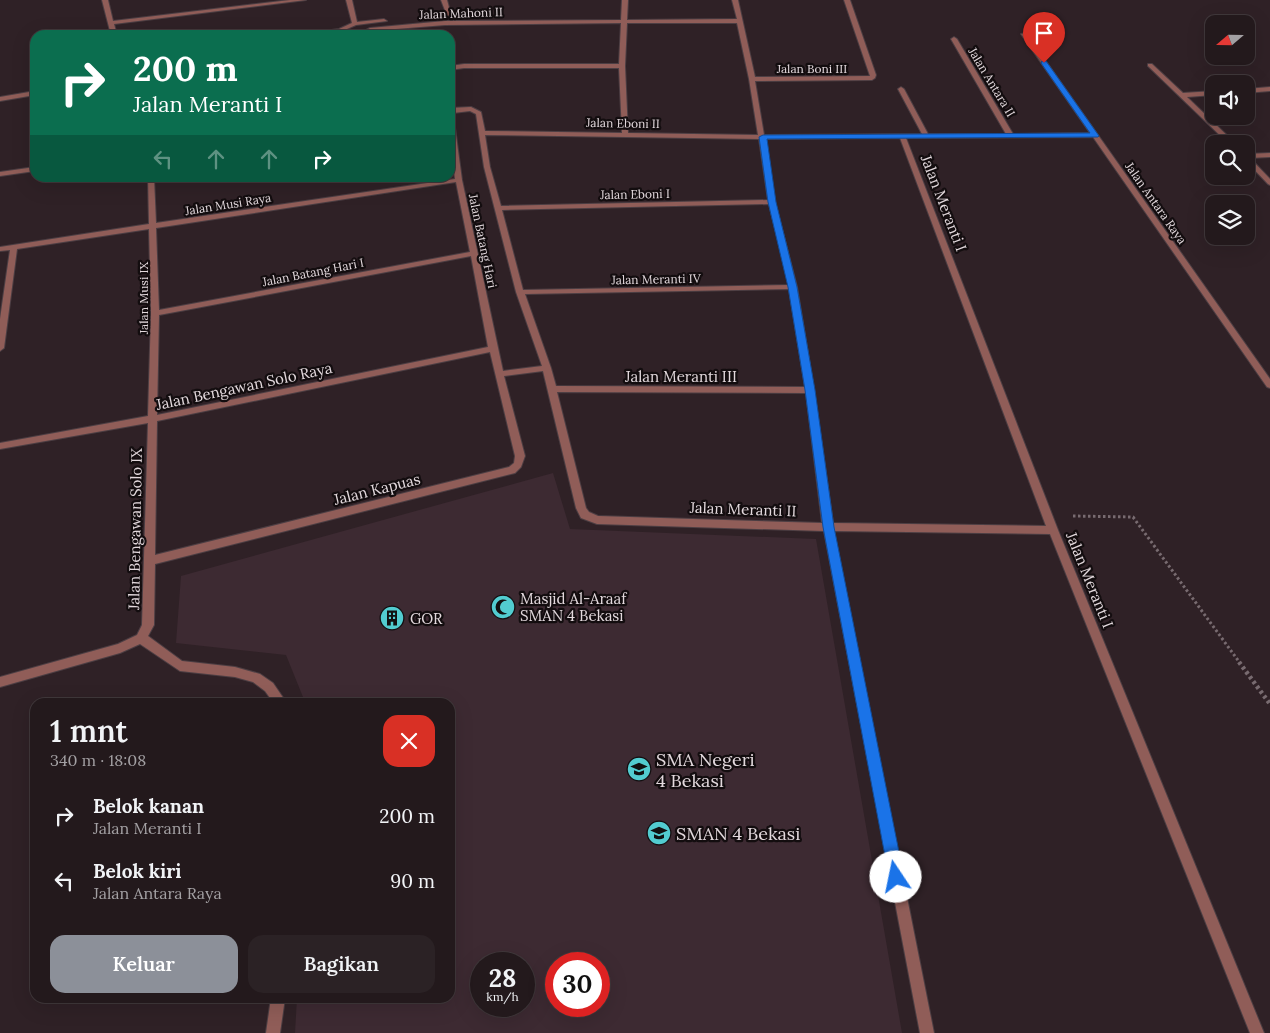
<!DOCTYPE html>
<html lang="id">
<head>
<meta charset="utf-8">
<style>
	body { margin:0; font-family:Lora,serif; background:#2b2225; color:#f1f3f6; height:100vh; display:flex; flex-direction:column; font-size:19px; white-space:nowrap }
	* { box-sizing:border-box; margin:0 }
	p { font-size:16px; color:#a3a0a3 }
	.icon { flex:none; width:28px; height:28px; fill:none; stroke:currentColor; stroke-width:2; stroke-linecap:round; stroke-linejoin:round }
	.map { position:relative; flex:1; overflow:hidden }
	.sheet { position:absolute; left:30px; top:698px; width:425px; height:305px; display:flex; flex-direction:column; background:#23191c; border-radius:15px; box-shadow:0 5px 20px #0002,0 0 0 1px #40383b }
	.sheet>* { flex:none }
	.banner { position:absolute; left:30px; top:30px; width:425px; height:152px; border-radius:15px; box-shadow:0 5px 20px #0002,0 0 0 1px #40383b; background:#0b6e4f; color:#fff; overflow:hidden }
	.needle { width:32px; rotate:250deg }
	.fabs { position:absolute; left:1205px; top:15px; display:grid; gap:10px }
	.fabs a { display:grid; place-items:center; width:50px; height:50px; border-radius:10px; background:#23191c; box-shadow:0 5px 20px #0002,0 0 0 1px #40383b; font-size:25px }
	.speed { position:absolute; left:470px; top:952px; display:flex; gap:10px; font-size:25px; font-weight:700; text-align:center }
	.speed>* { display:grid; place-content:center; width:65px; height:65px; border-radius:50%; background:#23191c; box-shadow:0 5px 20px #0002,0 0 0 1px #40383b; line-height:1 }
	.speed small { font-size:12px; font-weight:400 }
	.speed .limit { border:8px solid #d22; background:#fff; color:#111 }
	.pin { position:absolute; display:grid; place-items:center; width:42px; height:42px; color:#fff; margin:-51px -21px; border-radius:50% 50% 50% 0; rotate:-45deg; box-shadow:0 0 5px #0007 }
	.pin .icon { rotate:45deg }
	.me { position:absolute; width:55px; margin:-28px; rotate:349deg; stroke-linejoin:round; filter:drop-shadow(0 0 4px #0008) }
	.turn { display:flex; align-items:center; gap:18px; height:105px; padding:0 20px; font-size:22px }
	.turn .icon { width:65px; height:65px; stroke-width:2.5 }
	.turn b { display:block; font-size:35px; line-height:42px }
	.lanes { display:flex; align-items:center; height:48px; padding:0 20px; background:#0003; justify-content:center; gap:25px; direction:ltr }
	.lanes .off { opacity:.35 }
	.round { display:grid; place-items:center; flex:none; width:52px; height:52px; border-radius:15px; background:#2b2225 }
	.headline { display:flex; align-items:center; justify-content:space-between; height:85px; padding:0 20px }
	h1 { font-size:30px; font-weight:600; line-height:38px }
	.primary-button { display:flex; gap:10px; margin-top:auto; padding:10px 20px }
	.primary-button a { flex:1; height:58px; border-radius:15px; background:#8c9099; color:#fff; font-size:20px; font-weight:600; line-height:58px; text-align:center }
	.primary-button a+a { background:#2b2225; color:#f1f3f6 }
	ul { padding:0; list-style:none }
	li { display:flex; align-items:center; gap:15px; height:65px; padding:0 20px }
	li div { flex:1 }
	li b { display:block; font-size:19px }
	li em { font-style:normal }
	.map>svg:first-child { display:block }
	.built { fill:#3d2a32; fill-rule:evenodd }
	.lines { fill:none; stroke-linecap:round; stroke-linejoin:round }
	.minor-casing { stroke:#4c3e43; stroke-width:2 }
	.path-far1 { stroke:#786b70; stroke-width:3; stroke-dasharray:2.5 2.5; stroke-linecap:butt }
	.path { stroke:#786b70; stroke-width:4.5; stroke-dasharray:3 3; stroke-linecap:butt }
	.minor { fill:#905d58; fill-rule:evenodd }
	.route { fill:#1a73e8; stroke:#114b97 }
	.labels { text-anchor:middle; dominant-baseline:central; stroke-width:4.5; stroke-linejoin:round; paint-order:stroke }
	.far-street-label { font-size:12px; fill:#e3d9dd; stroke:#130d0f }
	.street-label { font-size:15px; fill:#e3d9dd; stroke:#130d0f }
	.poi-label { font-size:15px; fill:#e3d9dd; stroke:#130d0f; text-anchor:start }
	.near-poi-label { font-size:18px; fill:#e3d9dd; stroke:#130d0f; text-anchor:start }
</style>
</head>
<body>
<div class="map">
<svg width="1270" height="1033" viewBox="0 0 1270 1033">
	<rect width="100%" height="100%" fill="#2f2126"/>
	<path class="built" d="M 553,473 L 570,529 L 816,539 L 902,1033 L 295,1033 L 297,998 L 450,998 L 450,702 L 305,702 L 286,655 L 176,643 L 181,576 ZM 481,964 L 524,964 L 524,1006 L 481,1006 ZM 556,964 L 599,964 L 599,1006 L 556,1006 Z"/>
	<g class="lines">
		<g class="minor-casing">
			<path id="minor" d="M 102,0 L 108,0 L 113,21 L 290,0 L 306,0 L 114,24 L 117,35 L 111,35 Z
				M 346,0 L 352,0 L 357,22 L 384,19 L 387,21 L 356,25 L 340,32 L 293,35 L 339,29 L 352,23 Z
				M 441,0 L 447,0 L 451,15 L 421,19 L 421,17 L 446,13 Z
				M 622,0 L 628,0 L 627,20 L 737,19 L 732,0 L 738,0 L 755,77 L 870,76 L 844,0 L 850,0 L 876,75 L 875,78 L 872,80 L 755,81 L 764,135 L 922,134 L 898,89 L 901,87 L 904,89 L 928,134 L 1006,134 L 951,39 L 954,37 L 957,39 L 1013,134 L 1090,133 L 1021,34 L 1026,33 L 1270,379 L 1270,388 L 1267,387 L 1093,137 L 906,138 L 1058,530 L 1264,1033 L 1250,1033 L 1050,534 L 834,531 L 934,1033 L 920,1033 L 824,531 L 597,524 L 581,518 L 576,508 L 543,371 L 504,376 L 525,456 L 521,467 L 515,473 L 155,564 L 154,625 L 148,636 L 182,661 L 235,667 L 260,674 L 273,683 L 286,702 L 273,702 L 265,691 L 253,682 L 235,677 L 180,671 L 140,644 L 120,653 L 0,687 L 0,677 L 118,644 L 137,635 L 142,625 L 148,423 L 0,449 L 0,443 L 148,416 L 151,313 L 149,229 L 17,249 L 4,348 L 0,351 L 0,319 L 10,250 L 0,251 L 0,247 L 149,224 L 148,178 L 154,178 L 156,223 L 455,179 L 450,135 L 450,108 L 471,107 L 481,112 L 485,131 L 622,133 L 619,68 L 464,68 L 450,70 L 450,66 L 464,64 L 619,64 L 621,23 L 445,25 L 371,31 L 364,35 L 357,35 L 370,28 L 445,21 L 621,20 ZM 627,23 L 737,23 L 749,79 L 758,135 L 628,133 L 625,66 ZM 470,111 L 476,114 L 484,167 L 516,292 L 542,366 L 503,371 L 462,180 L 453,113 ZM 485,135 L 759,139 L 768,200 L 501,206 L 490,167 ZM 900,138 L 1046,526 L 833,523 L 814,390 L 797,287 L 775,202 L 765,139 ZM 456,182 L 470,252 L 159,310 L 156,228 ZM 769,204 L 789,285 L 523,290 L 502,210 ZM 471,256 L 488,347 L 157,415 L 159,315 ZM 789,289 L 805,387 L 556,386 L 551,368 L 525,294 ZM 490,352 L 515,456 L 514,463 L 509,467 L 155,555 L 157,421 ZM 557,392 L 806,393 L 822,523 L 598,516 L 589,512 L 586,508 Z
				M 1148,64 L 1152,64 L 1183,93 L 1214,91 L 1214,95 L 1187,97 L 1236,144 L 1229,144 L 1148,66 Z
				M 1270,87 L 1270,91 L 1246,93 L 1246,89 Z
				M 35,91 L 35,95 L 0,101 L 0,97 Z
				M 1270,153 L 1270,157 L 1250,158 L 1270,179 L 1270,185 L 1268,184 L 1246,161 L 1246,154 Z
				M 35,167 L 35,171 L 0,176 L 0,172 Z
				M 271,998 L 285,998 L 280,1033 L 266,1033 Z"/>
		</g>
		<path class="path-far1" d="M 1073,516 L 1133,517 L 1240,663"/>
		<path class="path" d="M 1239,662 L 1270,704"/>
		<use href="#minor" class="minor"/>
	</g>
	<path class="route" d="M 1042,61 L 1046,61 L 1099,136 L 1098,137 L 767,139 L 776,202 L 797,287 L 815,390 L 834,527 L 904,877 L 902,883 L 896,885 L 891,883 L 889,877 L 823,527 L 805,390 L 788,287 L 768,202 L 759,137 L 763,135 L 1090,133 L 1041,63 Z"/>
	<defs>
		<g id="mosque-disc" transform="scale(1.25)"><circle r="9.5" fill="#52ccd0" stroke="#130d0f"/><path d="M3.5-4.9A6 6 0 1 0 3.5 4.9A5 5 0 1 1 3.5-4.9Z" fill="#111"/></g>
		<g id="building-disc" transform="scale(1.25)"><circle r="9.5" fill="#52ccd0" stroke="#130d0f"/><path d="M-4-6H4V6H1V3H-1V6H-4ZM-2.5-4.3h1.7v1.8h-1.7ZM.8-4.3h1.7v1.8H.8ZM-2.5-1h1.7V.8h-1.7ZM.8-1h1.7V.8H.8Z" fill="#111"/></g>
		<g id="school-disc" transform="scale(1.25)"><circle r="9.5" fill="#52ccd0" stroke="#130d0f"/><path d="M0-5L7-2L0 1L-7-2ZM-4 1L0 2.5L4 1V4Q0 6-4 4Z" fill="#111"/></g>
	</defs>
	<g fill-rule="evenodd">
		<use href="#mosque-disc" x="503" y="607"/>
		<use href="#building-disc" x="392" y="618"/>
		<use href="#school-disc" x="639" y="769"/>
		<use href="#school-disc" x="659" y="833"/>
	</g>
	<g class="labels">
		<g class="far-street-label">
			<text transform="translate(461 13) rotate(-2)">Jalan Mahoni II</text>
			<text x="812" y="68">Jalan Boni III</text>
			<text transform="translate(992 82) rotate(59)">Jalan Antara II</text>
			<text transform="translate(623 123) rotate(1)">Jalan Eboni II</text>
			<text transform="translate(635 194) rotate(-1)">Jalan Eboni I</text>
			<text transform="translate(1156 203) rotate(55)">Jalan Antara Raya</text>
			<text transform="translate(228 204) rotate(-9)">Jalan Musi Raya</text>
			<text transform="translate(483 241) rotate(78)">Jalan Batang Hari</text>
			<text transform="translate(313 272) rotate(-11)">Jalan Batang Hari I</text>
			<text transform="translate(656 279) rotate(-1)">Jalan Meranti IV</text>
			<text transform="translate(143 298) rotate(-90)">Jalan Musi IX</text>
		</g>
		<g class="street-label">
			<text transform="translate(944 203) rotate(69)">Jalan Meranti I</text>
			<text x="681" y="376">Jalan Meranti III</text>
			<text transform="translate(244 386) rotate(-12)">Jalan Bengawan Solo Raya</text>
			<text transform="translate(377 489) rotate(-14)">Jalan Kapuas</text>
			<text transform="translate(743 509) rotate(2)">Jalan Meranti II</text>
			<text transform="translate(135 529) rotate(-89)">Jalan Bengawan Solo IX</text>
			<text transform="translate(1090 580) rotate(68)">Jalan Meranti I</text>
		</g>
		<g class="poi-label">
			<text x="520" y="598">Masjid Al-Araaf<tspan x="520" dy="17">SMAN 4 Bekasi</tspan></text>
			<text x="410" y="618">GOR</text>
		</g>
		<g class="near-poi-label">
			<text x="656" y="759">SMA Negeri<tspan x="656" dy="21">4 Bekasi</tspan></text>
			<text x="676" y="833">SMAN 4 Bekasi</text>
		</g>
	</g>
</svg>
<div class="fabs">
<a><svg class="needle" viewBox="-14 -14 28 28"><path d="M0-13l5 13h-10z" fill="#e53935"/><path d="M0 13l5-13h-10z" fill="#a3a0a3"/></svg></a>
<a><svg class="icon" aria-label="sound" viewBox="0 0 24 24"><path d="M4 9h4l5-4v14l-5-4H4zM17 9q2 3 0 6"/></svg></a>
<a><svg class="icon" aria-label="search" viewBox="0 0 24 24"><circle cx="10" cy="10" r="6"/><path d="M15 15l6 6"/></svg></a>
<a><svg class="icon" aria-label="layers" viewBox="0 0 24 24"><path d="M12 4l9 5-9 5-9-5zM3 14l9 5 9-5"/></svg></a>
</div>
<div class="speed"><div>28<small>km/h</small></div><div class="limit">30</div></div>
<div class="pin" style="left:1044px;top:63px;background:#d93025"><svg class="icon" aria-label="arrive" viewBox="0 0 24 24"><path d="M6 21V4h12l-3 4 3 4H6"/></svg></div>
<svg class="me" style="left:896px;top:877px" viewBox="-20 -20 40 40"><circle r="19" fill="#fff"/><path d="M0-13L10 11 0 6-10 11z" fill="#1a73e8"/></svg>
<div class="banner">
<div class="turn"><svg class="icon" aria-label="right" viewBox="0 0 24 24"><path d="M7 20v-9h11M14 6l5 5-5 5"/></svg><div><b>200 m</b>Jalan Meranti I</div></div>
<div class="lanes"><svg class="icon off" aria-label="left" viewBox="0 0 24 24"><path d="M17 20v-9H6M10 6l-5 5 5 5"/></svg><svg class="icon off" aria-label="ahead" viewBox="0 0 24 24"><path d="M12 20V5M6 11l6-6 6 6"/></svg><svg class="icon off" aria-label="ahead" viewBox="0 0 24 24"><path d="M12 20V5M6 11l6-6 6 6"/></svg><svg class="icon" aria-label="right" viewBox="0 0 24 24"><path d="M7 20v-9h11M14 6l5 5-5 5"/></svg></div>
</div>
<section class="sheet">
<div class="headline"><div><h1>1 mnt</h1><p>340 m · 18:08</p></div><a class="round" style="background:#d93025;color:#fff"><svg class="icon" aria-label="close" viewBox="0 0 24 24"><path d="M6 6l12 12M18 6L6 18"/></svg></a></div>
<ul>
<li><svg class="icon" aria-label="right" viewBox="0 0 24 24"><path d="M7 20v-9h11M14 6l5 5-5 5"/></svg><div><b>Belok kanan</b><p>Jalan Meranti I</p></div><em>200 m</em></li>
<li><svg class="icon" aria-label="left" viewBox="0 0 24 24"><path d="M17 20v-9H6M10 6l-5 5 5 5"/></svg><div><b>Belok kiri</b><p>Jalan Antara Raya</p></div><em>90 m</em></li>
</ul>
<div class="primary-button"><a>Keluar</a><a>Bagikan</a></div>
</section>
</div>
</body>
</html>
